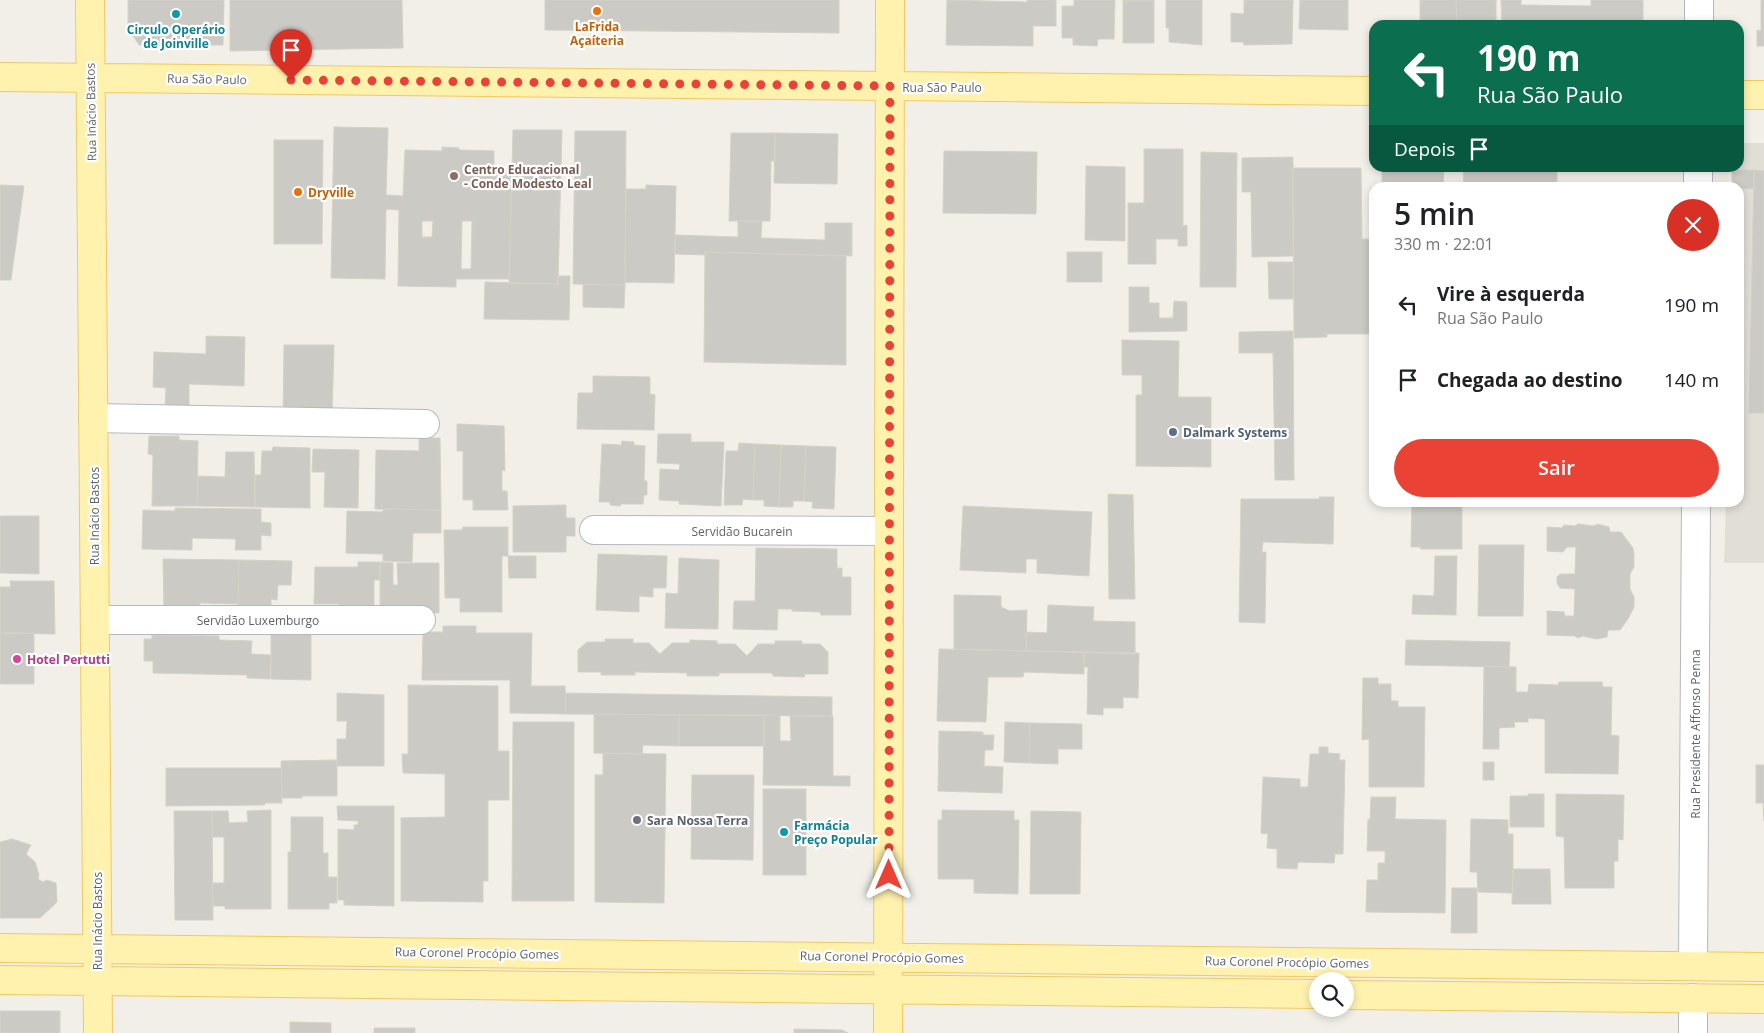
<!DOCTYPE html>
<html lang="pt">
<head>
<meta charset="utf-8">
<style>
	body { margin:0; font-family:"Open Sans",sans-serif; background:#f6f6f6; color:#202124; height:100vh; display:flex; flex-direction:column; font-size:19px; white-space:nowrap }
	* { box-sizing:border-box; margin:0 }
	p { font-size:16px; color:#757577 }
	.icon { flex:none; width:28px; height:28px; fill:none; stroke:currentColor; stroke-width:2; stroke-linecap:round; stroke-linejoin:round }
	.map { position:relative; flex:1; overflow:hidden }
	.side { position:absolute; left:1369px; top:182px; width:375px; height:325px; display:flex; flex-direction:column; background:#fff; border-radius:15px; box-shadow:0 2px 8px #0003 }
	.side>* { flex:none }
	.guide { position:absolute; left:1369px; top:20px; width:375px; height:152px; border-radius:15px; box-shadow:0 2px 8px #0003; background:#0b6e4f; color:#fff; overflow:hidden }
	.buttons { position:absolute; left:1309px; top:972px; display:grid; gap:10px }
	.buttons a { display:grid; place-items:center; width:45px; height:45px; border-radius:50%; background:#fff; box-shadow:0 2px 8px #0003; font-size:25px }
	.pin { position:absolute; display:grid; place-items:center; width:42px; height:42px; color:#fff; margin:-51px -21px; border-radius:50% 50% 50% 0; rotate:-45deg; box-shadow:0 0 5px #0007 }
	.pin .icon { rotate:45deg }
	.me { position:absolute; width:55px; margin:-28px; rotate:0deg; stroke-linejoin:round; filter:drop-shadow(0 0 4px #0008) }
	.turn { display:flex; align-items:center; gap:18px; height:105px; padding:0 25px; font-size:22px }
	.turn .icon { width:65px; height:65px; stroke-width:2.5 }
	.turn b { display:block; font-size:35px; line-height:42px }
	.then { display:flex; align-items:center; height:48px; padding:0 25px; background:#0003; gap:10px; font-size:19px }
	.round { display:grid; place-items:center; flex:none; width:52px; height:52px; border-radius:26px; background:#f6f6f6 }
	.headline { display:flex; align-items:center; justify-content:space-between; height:85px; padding:0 25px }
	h1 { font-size:30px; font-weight:600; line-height:38px }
	.cta { display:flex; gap:10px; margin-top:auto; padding:10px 25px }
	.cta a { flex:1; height:58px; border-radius:30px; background:#ea4335; color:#fff; font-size:20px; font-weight:600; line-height:58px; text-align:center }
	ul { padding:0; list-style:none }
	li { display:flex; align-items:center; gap:15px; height:75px; padding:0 25px }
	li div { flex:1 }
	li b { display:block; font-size:19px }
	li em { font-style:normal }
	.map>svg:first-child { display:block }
	.education { fill:#e1ded6 }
	.building { fill:#cccac5; stroke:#d6d1c6; fill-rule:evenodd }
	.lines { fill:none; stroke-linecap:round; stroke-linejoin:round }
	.minor-casing { stroke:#b5b8bc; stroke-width:30 }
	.major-casing { stroke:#f2c960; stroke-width:30 }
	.minor { stroke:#fff; stroke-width:28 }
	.major { stroke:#fff2af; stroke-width:28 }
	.route { stroke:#ea4335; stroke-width:9; stroke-dasharray:0 16.2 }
	.food-dot { fill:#e8710a; stroke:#fff; stroke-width:2 }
	.culture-dot { fill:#0f9aa8; stroke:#fff; stroke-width:2 }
	.education-dot { fill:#8d6e63; stroke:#fff; stroke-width:2 }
	.service-dot { fill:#5c6f8a; stroke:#fff; stroke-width:2 }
	.hotel-dot { fill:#d1479c; stroke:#fff; stroke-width:2 }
	.worship-dot { fill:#6b7280; stroke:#fff; stroke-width:2 }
	.labels { text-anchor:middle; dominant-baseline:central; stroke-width:4.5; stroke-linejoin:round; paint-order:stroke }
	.food-label { font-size:12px; font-weight:bold; fill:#c56008; stroke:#fff }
	.culture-label { font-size:12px; font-weight:bold; fill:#0d838f; stroke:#fff }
	.street-label { font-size:12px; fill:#5f6368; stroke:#fff }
	.education-label { font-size:12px; font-weight:bold; fill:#785e54; stroke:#fff; text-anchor:start }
	.service-label { font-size:12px; font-weight:bold; fill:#4e5e75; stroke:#fff; text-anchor:start }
	.hotel-label { font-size:12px; font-weight:bold; fill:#b23c85; stroke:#fff; text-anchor:start }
	.worship-label { font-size:12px; font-weight:bold; fill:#5b616d; stroke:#fff; text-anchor:start }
</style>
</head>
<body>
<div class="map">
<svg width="1764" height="1033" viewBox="0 0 1764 1033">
	<rect width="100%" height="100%" fill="#f1efe8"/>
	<path class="education" d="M 1744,143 L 1764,143 L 1764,563 L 1724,563 L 1726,503 L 1739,502 L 1739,188 L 1732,187 L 1732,168 L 1739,168 L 1739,148 Z"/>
	<path class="building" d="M 128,0 L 224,0 L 223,45 L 139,45 L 128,28 Z
		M 230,0 L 402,0 L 403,48 L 230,51 Z
		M 545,0 L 839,0 L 839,33 L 545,30 Z
		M 947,0 L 1027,2 L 1027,0 L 1056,0 L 1056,26 L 1033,26 L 1033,46 L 946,45 Z
		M 1074,0 L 1115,0 L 1114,39 L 1098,39 L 1097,46 L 1073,45 L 1073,38 L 1062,38 L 1062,6 L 1074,6 Z
		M 1123,0 L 1154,0 L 1154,1 L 1123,1 Z
		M 1166,0 L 1202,0 L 1202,45 L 1169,42 L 1169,28 L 1166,28 Z
		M 1244,0 L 1293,0 L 1292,44 L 1244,45 L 1243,42 L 1231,42 L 1231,13 L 1244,14 Z
		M 1300,0 L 1348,0 L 1348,30 L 1299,29 Z
		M 1420,0 L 1456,0 L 1457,22 L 1442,22 L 1441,25 L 1420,25 Z
		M 1456,0 L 1496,0 L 1496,25 L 1462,25 L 1457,22 Z
		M 1501,0 L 1521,0 L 1521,5 L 1591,6 L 1591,0 L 1643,0 L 1643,25 L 1502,25 Z
		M 1761,0 L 1764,0 L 1764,46 L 1757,46 L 1757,30 L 1761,31 Z
		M 1123,1 L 1154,1 L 1154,43 L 1123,43 Z
		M 334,127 L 388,128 L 386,195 L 403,196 L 405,150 L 442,151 L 442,147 L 459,148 L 459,150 L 494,151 L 494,169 L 512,169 L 509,279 L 456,279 L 456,287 L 398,286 L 399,210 L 386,209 L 385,279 L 331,278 ZM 422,221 L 433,221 L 432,237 L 422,237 ZM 462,221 L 472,221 L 471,269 L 461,269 Z
		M 513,130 L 562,130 L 558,284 L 509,283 Z
		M 575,131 L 626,131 L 625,285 L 573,284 Z
		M 731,133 L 775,133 L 775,161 L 771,161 L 770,221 L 729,221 Z
		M 775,133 L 838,134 L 837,184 L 774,183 Z
		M 274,140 L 323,140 L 322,244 L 274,244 Z
		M 1144,149 L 1183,149 L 1183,226 L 1187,225 L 1187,246 L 1178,246 L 1178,239 L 1156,239 L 1156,264 L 1128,264 L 1128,203 L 1144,203 Z
		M 944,151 L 1037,152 L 1036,214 L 943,213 Z
		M 1201,152 L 1237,153 L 1236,287 L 1200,287 Z
		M 1293,157 L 1293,256 L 1252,257 L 1251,192 L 1242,192 L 1242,158 Z
		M 1086,166 L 1125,167 L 1125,241 L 1085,240 Z
		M 1293,168 L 1361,168 L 1362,239 L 1374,239 L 1374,334 L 1327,334 L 1327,337 L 1294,338 Z
		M 1382,168 L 1444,168 L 1443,188 L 1382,188 Z
		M 1463,168 L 1557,168 L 1557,188 L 1464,188 Z
		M 1732,170 L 1754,170 L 1754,189 L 1732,188 Z
		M 1754,170 L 1764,171 L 1764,413 L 1749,413 Z
		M 0,185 L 24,186 L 11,280 L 0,280 Z
		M 646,185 L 676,186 L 674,283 L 625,282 L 626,189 L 646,189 Z
		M 738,221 L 762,221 L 761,238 L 825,240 L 825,223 L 852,223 L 852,256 L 705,252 L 705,255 L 675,254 L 675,235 L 738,237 Z
		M 705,252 L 846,256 L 846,365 L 704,362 Z
		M 1067,252 L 1102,252 L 1102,282 L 1067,282 Z
		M 1268,262 L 1293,262 L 1293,299 L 1269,299 Z
		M 558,276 L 570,276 L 569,320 L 484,319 L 485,282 L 558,284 Z
		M 583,284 L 625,285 L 624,308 L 583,307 Z
		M 1129,287 L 1149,287 L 1149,303 L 1159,303 L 1159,318 L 1173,318 L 1174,301 L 1187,302 L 1187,331 L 1129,332 Z
		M 1293,331 L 1294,480 L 1275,480 L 1273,353 L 1239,353 L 1239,332 Z
		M 206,336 L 245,337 L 244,386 L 189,384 L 189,406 L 165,405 L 166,388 L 153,387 L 154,352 L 206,354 Z
		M 1122,340 L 1179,341 L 1178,397 L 1211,397 L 1211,467 L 1136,466 L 1136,395 L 1142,395 L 1142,375 L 1122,375 Z
		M 284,345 L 334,345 L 332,417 L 283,416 Z
		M 593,376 L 650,377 L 650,394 L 655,395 L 654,430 L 577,429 L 578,393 L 593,393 Z
		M 457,424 L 504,426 L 505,471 L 502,470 L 502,491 L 507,491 L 508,510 L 473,510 L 473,500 L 463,500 L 463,451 L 457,451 Z
		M 658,434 L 691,434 L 691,442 L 724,442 L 721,506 L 679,504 L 679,501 L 659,500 L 660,469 L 679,470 L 680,464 L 657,463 Z
		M 149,436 L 179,436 L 179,440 L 198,441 L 197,506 L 152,506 L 153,455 L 148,454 Z
		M 419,438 L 440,438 L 441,510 L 375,509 L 376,450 L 419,451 Z
		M 622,441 L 634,442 L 634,445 L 645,446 L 644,481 L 647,481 L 647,495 L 644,495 L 643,504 L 621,504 L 620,506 L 610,505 L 610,502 L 599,502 L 602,444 L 621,445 Z
		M 739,443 L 755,444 L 753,500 L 743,499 L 742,505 L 724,505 L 726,451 L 738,451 Z
		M 755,444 L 781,445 L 779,507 L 764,506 L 764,500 L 753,500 Z
		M 781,445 L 806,446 L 804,501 L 793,501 L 793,507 L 779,507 Z
		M 806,446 L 836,447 L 834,509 L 812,508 L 813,502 L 804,501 Z
		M 273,447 L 310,448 L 310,508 L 255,507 L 255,475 L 261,475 L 262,451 L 272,451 Z
		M 313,449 L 359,450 L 358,508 L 324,507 L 325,472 L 312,472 Z
		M 226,452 L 254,452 L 255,507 L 197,506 L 198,476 L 225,477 Z
		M 1108,494 L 1133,495 L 1135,599 L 1109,599 Z
		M 1319,497 L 1334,497 L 1333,544 L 1263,542 L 1262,552 L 1266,552 L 1265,623 L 1239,622 L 1241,499 L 1319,499 Z
		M 1412,502 L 1462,502 L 1462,549 L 1420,549 L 1421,547 L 1411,547 Z
		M 566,505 L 566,518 L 575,518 L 575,536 L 566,536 L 566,552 L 513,552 L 513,506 Z
		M 963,506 L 1092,512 L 1089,576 L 1037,573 L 1037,559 L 1026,559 L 1026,573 L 960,570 Z
		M 175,508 L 261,509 L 261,522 L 271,523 L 271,536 L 261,535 L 261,550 L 235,550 L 236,539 L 192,538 L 192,550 L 142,549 L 143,510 L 175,511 Z
		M 383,509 L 441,510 L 441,533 L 413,533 L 412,562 L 383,561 L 383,554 L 346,553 L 347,511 L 383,512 Z
		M 0,516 L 39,516 L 39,574 L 0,573 Z
		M 1578,524 L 1594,526 L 1597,524 L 1609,527 L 1610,532 L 1621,532 L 1633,548 L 1634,554 L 1634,567 L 1630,574 L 1630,589 L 1634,597 L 1634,607 L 1628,619 L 1620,630 L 1608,630 L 1607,637 L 1596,639 L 1583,636 L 1578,638 L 1575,636 L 1547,635 L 1547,611 L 1564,612 L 1565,616 L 1574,616 L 1575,589 L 1560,588 L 1557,583 L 1557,577 L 1560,574 L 1575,574 L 1576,547 L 1567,547 L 1563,552 L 1547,551 L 1547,527 L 1562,528 L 1564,525 L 1575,526 Z
		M 463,527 L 508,527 L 508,556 L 502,556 L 502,612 L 460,612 L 460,598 L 445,598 L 444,530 L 462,530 Z
		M 1479,545 L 1524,545 L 1523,616 L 1478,616 Z
		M 756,548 L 837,549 L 837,568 L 842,568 L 842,577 L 851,577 L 851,615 L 821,615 L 820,612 L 792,611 L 792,609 L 778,609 L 777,630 L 733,629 L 734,601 L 755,601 Z
		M 598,554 L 667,556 L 666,588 L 653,588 L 653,597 L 639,596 L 639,612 L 596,610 Z
		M 508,556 L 536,556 L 536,578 L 509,578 Z
		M 1435,556 L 1457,556 L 1456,615 L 1412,614 L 1413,595 L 1434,596 Z
		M 679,558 L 719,560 L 718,629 L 665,628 L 666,593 L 678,594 Z
		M 163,559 L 239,560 L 238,604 L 200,603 L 200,613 L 164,612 Z
		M 239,560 L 292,561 L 291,585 L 278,585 L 277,600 L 271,599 L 271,606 L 238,606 Z
		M 358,562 L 380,562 L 380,580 L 374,580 L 374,614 L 339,614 L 339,604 L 314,604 L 315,567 L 358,567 Z
		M 380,562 L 393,563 L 393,585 L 398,585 L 397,563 L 439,563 L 439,613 L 380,612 Z
		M 10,581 L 54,581 L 55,634 L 0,633 L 0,587 L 11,587 Z
		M 954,595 L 1001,596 L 1001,607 L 1010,611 L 1027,610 L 1026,651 L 954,649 Z
		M 1048,605 L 1094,607 L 1093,621 L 1135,622 L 1135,654 L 1026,651 L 1026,632 L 1047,633 Z
		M 443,626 L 476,626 L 476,633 L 532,633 L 531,686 L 565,686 L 566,714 L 510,713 L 510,680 L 422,680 L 423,632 L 443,632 Z
		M 0,633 L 34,633 L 34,684 L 0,684 Z
		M 271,634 L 311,634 L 311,680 L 271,679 Z
		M 152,635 L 219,636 L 219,640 L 252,641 L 251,654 L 271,655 L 270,679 L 247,678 L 247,675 L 153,673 L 153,661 L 144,661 L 144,639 L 152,639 Z
		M 605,639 L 633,639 L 633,643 L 649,643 L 660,654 L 672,643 L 690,643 L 690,640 L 717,641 L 717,644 L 735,644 L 747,656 L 758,644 L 775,644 L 775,641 L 802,641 L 802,644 L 820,644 L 828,652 L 828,674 L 804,674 L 805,677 L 773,676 L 772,673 L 719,673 L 719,676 L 687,676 L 687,673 L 635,672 L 635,675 L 601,675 L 601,672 L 578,672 L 578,650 L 587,642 L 605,642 Z
		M 1406,640 L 1510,642 L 1509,667 L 1405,665 Z
		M 939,649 L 1084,652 L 1084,674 L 1024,672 L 1023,677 L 988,677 L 986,722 L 937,721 Z
		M 1084,652 L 1139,653 L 1138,698 L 1123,697 L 1123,708 L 1103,708 L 1103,715 L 1087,714 L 1088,667 L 1084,667 Z
		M 1484,666 L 1516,667 L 1516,692 L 1528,692 L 1529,684 L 1558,685 L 1559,682 L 1602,682 L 1603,687 L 1612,687 L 1611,735 L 1619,736 L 1618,774 L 1545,773 L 1545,719 L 1528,718 L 1528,722 L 1514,722 L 1515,727 L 1499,728 L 1499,749 L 1483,749 Z
		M 1363,678 L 1378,678 L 1378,684 L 1391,684 L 1391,701 L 1398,701 L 1398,707 L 1425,707 L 1424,787 L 1369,787 L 1369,739 L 1362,740 Z
		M 408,685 L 498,686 L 498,751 L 509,751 L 509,800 L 488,800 L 488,881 L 483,881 L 483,902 L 401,901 L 401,818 L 445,817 L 445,774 L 403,773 L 402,754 L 408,754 Z
		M 337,693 L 384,695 L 384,766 L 337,766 L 337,739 L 346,739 L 347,721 L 337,721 Z
		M 565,693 L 832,697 L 832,716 L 566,714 Z
		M 594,714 L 679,715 L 679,746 L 643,745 L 642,754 L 594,753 Z
		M 679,715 L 764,715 L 764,746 L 679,746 Z
		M 764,715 L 780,716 L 780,741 L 791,741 L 790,716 L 833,716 L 833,776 L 850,776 L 850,786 L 763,785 Z
		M 513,722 L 574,722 L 574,901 L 512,901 Z
		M 1005,722 L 1030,723 L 1029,763 L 1004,762 Z
		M 1030,723 L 1082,724 L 1082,749 L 1058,749 L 1058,764 L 1029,763 Z
		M 939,731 L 983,732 L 983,735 L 994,735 L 993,750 L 985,750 L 984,766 L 1003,767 L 1002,793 L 938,791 Z
		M 1319,747 L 1328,747 L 1328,753 L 1340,754 L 1339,760 L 1345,760 L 1343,854 L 1335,854 L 1334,863 L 1298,862 L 1297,869 L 1277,868 L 1277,849 L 1267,848 L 1268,834 L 1261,833 L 1263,777 L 1300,779 L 1300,787 L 1308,787 L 1310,754 L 1319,754 Z
		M 603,753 L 666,754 L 664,903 L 595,902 L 595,775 L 603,775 Z
		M 337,760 L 337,796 L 302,796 L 302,798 L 282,798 L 281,761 Z
		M 1483,762 L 1494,762 L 1494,780 L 1483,780 Z
		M 1756,765 L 1764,765 L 1764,821 L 1763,803 L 1756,803 Z
		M 166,768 L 281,768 L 282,803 L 265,803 L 265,805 L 166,806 Z
		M 692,775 L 754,775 L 753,860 L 691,859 Z
		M 763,789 L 806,789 L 806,875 L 763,875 Z
		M 1528,794 L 1544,794 L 1544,827 L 1510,827 L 1510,796 L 1528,796 Z
		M 1556,794 L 1624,795 L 1623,840 L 1618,839 L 1618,861 L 1614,861 L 1614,888 L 1565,888 L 1564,837 L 1556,836 Z
		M 1371,797 L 1396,797 L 1395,819 L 1446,820 L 1445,913 L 1366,912 L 1367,880 L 1378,880 L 1378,863 L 1385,863 L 1385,851 L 1367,851 L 1368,819 L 1370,820 Z
		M 337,806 L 394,806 L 394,906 L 344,905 L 344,900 L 338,900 L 338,829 L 354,830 L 354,825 L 358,825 L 358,821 L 338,820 Z
		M 271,810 L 271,909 L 225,909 L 225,906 L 213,906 L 212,883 L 224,883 L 224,837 L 212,837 L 212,811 L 228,811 L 229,823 L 248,822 L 247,811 Z
		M 942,810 L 1014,811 L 1014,820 L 1019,820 L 1018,894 L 974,893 L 974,879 L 938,879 L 938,820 L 942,820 Z
		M 174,811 L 212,811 L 213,920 L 175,920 Z
		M 1031,811 L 1081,812 L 1080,894 L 1030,894 Z
		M 291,817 L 323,817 L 323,853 L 328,853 L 328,877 L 337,877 L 337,903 L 329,903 L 329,909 L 288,909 L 288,852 L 291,852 Z
		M 1471,819 L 1508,820 L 1508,834 L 1513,834 L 1513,893 L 1478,892 L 1477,872 L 1470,872 Z
		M 12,839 L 31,845 L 26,854 L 35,862 L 39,875 L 38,879 L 43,882 L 47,880 L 56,883 L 57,902 L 40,918 L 0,918 L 0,842 Z
		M 1513,869 L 1550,869 L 1551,904 L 1512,904 Z
		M 1452,888 L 1477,888 L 1477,933 L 1451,933 Z
		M 0,1011 L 60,1011 L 60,1033 L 0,1033 Z
		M 290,1022 L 331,1023 L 331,1033 L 290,1033 Z
		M 374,1028 L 415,1028 L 415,1033 L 374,1033 Z
		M 794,1029 L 842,1030 L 848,1033 L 794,1033 Z"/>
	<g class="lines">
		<g class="minor-casing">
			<path id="minor" d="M 1699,25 L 1699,0
				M 1698,188 L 1698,168
				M 93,418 L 425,424
				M 594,530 L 889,531
				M 95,620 L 421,620
				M 1693,966 L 1696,502
				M 1693,1033 L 1693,998"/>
		</g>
		<g class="major-casing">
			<path id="major" d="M 90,0 L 98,1033
				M 0,77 L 1374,91
				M 1739,95 L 1764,95
				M 0,948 L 1764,967
				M 0,980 L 1318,994
				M 1345,995 L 1764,999
				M 888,1033 L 890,0"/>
		</g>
		<use href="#minor" class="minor"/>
		<use href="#major" class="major"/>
	</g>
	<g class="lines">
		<path class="route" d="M 291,80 L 890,86 L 889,875"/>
	</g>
	<g class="food-dot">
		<circle cx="597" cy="11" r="5"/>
		<circle cx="298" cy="192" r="5"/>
	</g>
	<g class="culture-dot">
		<circle cx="176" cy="14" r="5"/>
		<circle cx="784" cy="832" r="5"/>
	</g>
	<circle class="education-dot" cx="454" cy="176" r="5"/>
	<circle class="service-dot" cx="1173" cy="432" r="5"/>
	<circle class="hotel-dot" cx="17" cy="659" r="5"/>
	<circle class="worship-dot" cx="637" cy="820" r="5"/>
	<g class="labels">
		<g class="food-label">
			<text x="597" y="26">LaFrida<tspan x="597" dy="14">Açaíteria</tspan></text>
			<text x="308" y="192" text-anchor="start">Dryville</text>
		</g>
		<g class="culture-label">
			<text x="176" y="29">Circulo Operário<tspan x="176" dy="14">de Joinville</tspan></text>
			<text x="794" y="825" text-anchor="start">Farmácia<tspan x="794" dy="14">Preço Popular</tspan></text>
		</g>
		<g class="street-label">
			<text transform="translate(207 79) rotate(1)">Rua São Paulo</text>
			<text x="942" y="87">Rua São Paulo</text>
			<text transform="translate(91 112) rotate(-91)">Rua Inácio Bastos</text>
			<text transform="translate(94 516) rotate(-90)">Rua Inácio Bastos</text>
			<text x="742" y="531">Servidão Bucarein</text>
			<text x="258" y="620">Servidão Luxemburgo</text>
			<text transform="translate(1695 734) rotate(-90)">Rua Presidente Affonso Penna</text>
			<text transform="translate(97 921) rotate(-90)">Rua Inácio Bastos</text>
			<text transform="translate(477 953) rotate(1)">Rua Coronel Procópio Gomes</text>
			<text transform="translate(882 957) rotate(1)">Rua Coronel Procópio Gomes</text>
			<text transform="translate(1287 962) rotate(1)">Rua Coronel Procópio Gomes</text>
		</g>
		<g class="education-label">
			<text x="464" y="169">Centro Educacional<tspan x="464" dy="14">- Conde Modesto Leal</tspan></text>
		</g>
		<g class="service-label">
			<text x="1183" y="432">Dalmark Systems</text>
		</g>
		<g class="hotel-label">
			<text x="27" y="659">Hotel Pertutti</text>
		</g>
		<g class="worship-label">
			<text x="647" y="820">Sara Nossa Terra</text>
		</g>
	</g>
</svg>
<div class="buttons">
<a><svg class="icon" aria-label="search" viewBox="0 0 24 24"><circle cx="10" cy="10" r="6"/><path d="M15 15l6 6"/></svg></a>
</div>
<div class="pin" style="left:291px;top:80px;background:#d93025"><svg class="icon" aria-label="arrive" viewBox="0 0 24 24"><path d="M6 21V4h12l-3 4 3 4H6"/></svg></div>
<svg class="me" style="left:889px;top:875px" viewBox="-20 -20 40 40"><path d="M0-17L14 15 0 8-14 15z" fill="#ea4335" stroke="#fff" stroke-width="4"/></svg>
<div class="guide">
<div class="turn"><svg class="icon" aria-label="left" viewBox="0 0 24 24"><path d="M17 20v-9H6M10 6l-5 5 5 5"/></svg><div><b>190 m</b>Rua São Paulo</div></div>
<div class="then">Depois<svg class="icon" aria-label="arrive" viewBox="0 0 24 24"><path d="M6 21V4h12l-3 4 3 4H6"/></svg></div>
</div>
<section class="side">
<div class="headline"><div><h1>5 min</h1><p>330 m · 22:01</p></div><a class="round" style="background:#d93025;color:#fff"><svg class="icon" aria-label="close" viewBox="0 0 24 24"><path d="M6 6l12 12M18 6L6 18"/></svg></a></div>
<ul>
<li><svg class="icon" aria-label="left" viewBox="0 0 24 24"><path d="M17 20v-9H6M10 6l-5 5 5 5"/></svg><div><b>Vire à esquerda</b><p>Rua São Paulo</p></div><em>190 m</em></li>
<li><svg class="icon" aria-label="arrive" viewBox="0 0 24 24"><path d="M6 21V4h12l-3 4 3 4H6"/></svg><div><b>Chegada ao destino</b></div><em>140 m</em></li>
</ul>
<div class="cta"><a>Sair</a></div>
</section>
</div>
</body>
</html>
